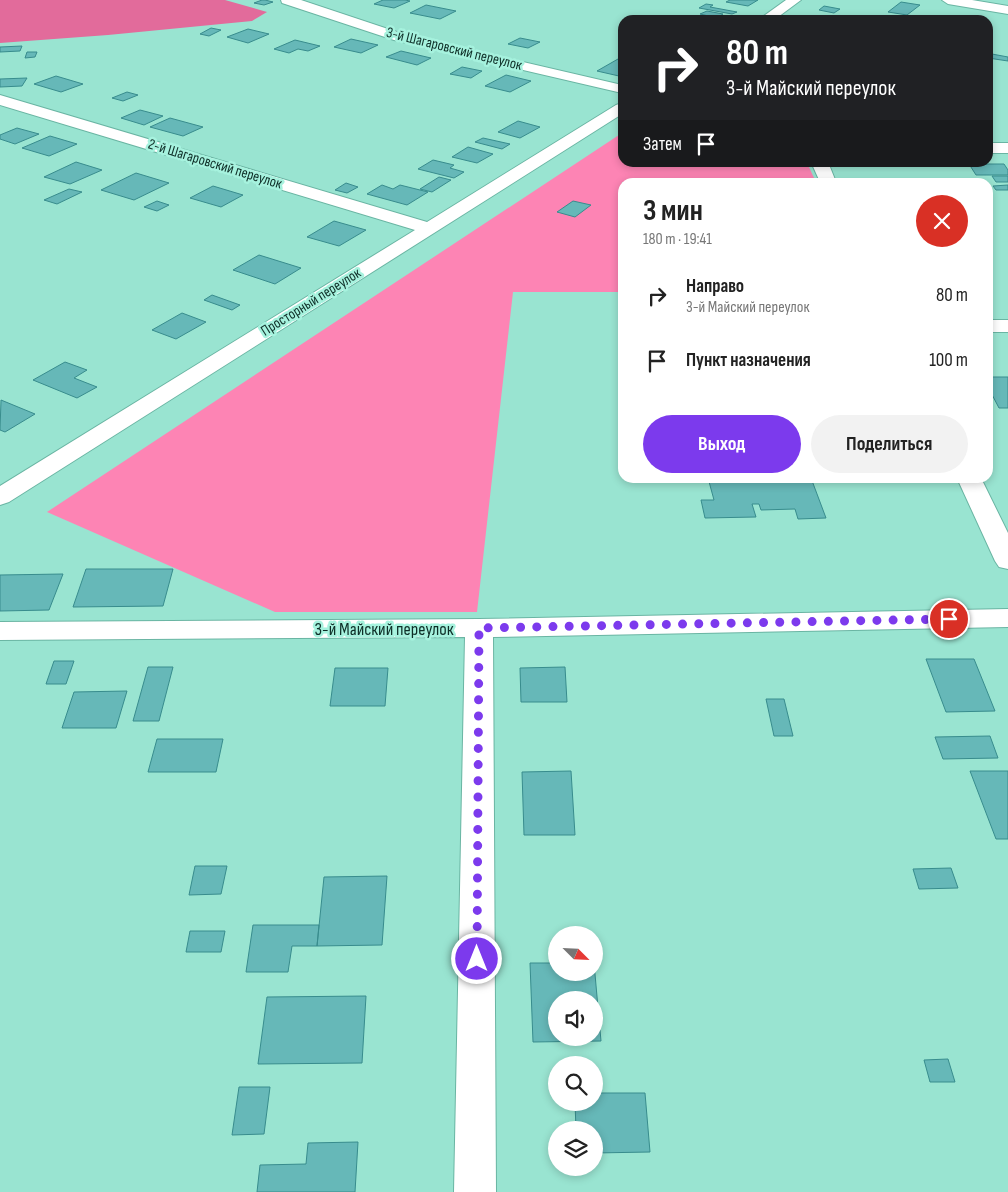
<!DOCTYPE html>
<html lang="ru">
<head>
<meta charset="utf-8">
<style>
	body { margin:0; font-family:"Sofia Sans Condensed",sans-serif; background:#f2f2f2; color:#222; height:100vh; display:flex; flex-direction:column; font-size:19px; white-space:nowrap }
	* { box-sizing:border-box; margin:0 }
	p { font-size:16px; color:#767676 }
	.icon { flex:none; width:28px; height:28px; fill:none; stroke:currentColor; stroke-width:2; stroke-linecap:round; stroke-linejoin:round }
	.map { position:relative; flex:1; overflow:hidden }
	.details { position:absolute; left:618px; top:178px; width:375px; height:305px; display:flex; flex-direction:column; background:#fff; border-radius:15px; box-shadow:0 2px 8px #0003 }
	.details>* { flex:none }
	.hud { position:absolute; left:618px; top:15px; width:375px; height:152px; border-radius:15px; box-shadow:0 2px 8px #0003; background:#202124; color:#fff; overflow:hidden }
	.needle { width:32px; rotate:114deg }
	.fabs { position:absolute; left:548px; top:926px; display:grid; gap:10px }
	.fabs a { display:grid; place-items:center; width:55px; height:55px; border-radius:50%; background:#fff; box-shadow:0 2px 8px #0003; font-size:25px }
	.pin { position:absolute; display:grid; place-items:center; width:42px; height:42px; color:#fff; margin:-21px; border:2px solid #fff; border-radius:50%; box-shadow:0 1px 5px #0007 }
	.me { position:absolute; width:55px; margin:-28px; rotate:0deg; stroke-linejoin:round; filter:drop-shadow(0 0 4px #0008) }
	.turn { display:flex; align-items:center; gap:18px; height:105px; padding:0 25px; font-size:22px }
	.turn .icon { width:65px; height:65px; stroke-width:2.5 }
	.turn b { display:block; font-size:35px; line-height:42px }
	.then { display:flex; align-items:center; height:48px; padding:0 25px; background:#0003; gap:10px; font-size:19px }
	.round { display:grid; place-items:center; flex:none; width:52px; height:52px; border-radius:26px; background:#f2f2f2 }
	.headline { display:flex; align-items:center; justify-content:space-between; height:85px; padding:0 25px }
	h1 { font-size:30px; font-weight:700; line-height:38px }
	.primary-button { display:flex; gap:10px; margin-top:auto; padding:10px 25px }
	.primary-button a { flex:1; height:58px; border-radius:30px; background:#7c3aed; color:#fff; font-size:20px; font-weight:700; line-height:58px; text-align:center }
	.primary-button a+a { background:#f2f2f2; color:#222 }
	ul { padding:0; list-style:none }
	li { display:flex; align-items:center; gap:15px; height:65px; padding:0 25px }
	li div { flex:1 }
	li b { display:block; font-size:19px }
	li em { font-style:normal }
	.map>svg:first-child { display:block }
	.green { fill:#fd84b4 }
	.forest { fill:#e26b9b }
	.building { fill:#66b8b8; stroke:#388c8d; fill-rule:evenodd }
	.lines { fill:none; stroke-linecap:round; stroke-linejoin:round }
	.street-casing { stroke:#6ab5a3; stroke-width:2 }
	.street { fill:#fff; fill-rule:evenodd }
	.route { stroke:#7c3aed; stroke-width:9; stroke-dasharray:0 16.2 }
	.labels { text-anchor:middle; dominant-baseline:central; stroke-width:5; stroke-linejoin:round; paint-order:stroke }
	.far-street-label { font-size:15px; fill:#0e2e27; stroke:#a6f2de }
	.street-label { font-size:18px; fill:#0e2e27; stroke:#a6f2de }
</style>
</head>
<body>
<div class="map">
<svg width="1008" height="1192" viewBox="0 0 1008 1192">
	<rect width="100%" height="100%" fill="#99e4d1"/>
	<path class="green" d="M 622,133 L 622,162 L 807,163 L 816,182 L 622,182 L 622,292 L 513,292 L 477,612 L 275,612 L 47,512 Z"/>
	<path class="forest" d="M 0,0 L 225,0 L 267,12 L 252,21 L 108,35 L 0,43 Z"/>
	<path class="building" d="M 262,0 L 265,0 L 273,2 L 264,5 L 254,3 Z
		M 383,0 L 405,0 L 410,1 L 394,8 L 374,4 Z
		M 730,0 L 758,0 L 748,6 L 726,2 Z
		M 901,2 L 920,5 L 907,15 L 888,12 Z
		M 706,4 L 713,5 L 710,7 L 737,12 L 732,14 L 699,8 Z
		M 426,5 L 456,11 L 440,19 L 410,13 Z
		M 824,6 L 840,9 L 834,13 L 819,10 Z
		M 707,11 L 723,14 L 717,18 L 700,14 Z
		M 211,28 L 221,30 L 209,36 L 200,34 Z
		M 248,29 L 269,34 L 248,43 L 227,37 Z
		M 520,38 L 540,42 L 528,48 L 508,44 Z
		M 351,39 L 378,45 L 361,53 L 334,47 Z
		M 295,40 L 320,46 L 308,51 L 298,49 L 289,53 L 274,49 Z
		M 22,46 L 20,51 L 0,52 L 0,47 Z
		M 401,51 L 431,58 L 417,65 L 386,57 Z
		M 27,52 L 37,52 L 35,57 L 25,58 Z
		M 992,54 L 1008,57 L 1008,61 L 988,58 Z
		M 618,59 L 622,60 L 622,74 L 619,76 L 597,71 Z
		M 462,67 L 482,71 L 471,78 L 450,74 Z
		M 506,75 L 531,81 L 510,92 L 485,86 Z
		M 56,76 L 83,84 L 61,92 L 34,84 Z
		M 27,78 L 22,86 L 0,87 L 0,79 Z
		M 127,92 L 138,95 L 123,101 L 112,98 Z
		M 140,110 L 163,116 L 144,125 L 121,118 Z
		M 170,118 L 203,127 L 183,136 L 150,127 Z
		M 518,121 L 540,127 L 520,138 L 498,132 Z
		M 17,128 L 39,134 L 15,144 L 0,139 L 0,135 Z
		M 50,136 L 77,144 L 49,156 L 22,148 Z
		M 483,138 L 510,144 L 502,149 L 475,142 Z
		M 468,147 L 493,154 L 477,163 L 452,157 Z
		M 433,160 L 454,165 L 450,168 L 464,172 L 454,178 L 418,169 Z
		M 76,162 L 102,170 L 70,184 L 44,177 Z
		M 969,164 L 1004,164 L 1008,170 L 1008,175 L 976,175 Z
		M 136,173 L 169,183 L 134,200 L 101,190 Z
		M 992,176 L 1008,176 L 1008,182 L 996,182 Z
		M 439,177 L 451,180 L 432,192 L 420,189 Z
		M 346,183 L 358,187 L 347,193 L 335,190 Z
		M 382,185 L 393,189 L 400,185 L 428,192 L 407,205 L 367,194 Z
		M 1008,185 L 1008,190 L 996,190 L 993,186 Z
		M 213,186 L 243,195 L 221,207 L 190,198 Z
		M 69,189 L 82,192 L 57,204 L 44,200 Z
		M 157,201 L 169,205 L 157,211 L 144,207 Z
		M 573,201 L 591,205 L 575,217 L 557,212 Z
		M 334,221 L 366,230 L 339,246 L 307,237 Z
		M 259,255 L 301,268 L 275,284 L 233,270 Z
		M 212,295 L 240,305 L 232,310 L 204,300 Z
		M 182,313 L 206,322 L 176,339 L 152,330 Z
		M 65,362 L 87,370 L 74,378 L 97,387 L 77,398 L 33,380 Z
		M 988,377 L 1008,377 L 1008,408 L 999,408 L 988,387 Z
		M 1,400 L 35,414 L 5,432 L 0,430 Z
		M 708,478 L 811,478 L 826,518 L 798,519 L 795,509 L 761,510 L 759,504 L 752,504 L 756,517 L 705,518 L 701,500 L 714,500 Z
		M 86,569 L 173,569 L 163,606 L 73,607 Z
		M 63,574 L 49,610 L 0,611 L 0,575 Z
		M 926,659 L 974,659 L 995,711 L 946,712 Z
		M 54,661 L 74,661 L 66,684 L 46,684 Z
		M 148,667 L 173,667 L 159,721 L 133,721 Z
		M 565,667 L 567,702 L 521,702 L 520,668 Z
		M 335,668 L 388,668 L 385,706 L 330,706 Z
		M 127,691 L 116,728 L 62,728 L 74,692 Z
		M 766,699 L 784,699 L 793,736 L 774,736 Z
		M 990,736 L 998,758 L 943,759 L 935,737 Z
		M 157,739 L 223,739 L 216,772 L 148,772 Z
		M 571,771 L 575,835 L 524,835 L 522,772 Z
		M 970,771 L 1008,771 L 1008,839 L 996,839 Z
		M 195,866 L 227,866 L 221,894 L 189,895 Z
		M 951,868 L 958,888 L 919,889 L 913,869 Z
		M 387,876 L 382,945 L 317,946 L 324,877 Z
		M 253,925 L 319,925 L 317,946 L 292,946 L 288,972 L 246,972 Z
		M 190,931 L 225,931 L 221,952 L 186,952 Z
		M 530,963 L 556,963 L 556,972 L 594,972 L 594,963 L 601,1041 L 533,1042 ZM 556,1000 L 594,1000 L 594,1038 L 556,1038 Z
		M 366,996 L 362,1063 L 258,1064 L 267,997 Z
		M 948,1059 L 955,1082 L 930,1082 L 924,1060 Z
		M 239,1087 L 270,1087 L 264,1134 L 232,1135 Z
		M 594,1093 L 645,1093 L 650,1152 L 594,1153 L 594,1130 L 576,1130 L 575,1102 L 594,1102 Z
		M 358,1142 L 355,1192 L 257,1192 L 260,1165 L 306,1164 L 308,1143 Z"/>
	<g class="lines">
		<g class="street-casing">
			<path id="street" d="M 281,0 L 301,0 L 403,34 L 622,85 L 622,93 L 394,40 L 282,3 Z
				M 786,0 L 801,0 L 774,20 L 758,20 Z
				M 942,0 L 972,0 L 1008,6 L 1008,14 L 948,4 Z
				M 0,95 L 427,222 L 616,105 L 622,103 L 622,114 L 9,502 L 0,505 L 0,486 L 415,230 L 0,105 Z
				M 988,143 L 1008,143 L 1008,153 L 988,153 Z
				M 811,162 L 828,162 L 836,182 L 820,182 Z
				M 988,320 L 1008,320 L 1008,332 L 988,332 Z
				M 957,478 L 981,478 L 1008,533 L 1008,569 L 999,567 L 995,561 Z
				M 1008,609 L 1008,627 L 493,637 L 496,1192 L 454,1192 L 465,637 L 0,640 L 0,622 L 479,619 Z"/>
		</g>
		<use href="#street" class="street"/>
	</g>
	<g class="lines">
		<path class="route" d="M 477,959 L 479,628 L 949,619"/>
	</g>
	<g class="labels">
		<g class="far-street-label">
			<text transform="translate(454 49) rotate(14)">3-й Шагаровский переулок</text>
			<text transform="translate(215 164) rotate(17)">2-й Шагаровский переулок</text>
			<text transform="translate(311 302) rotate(-32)">Просторный переулок</text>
		</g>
		<g class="street-label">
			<text x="384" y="629">3-й Майский переулок</text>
		</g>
	</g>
</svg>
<div class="fabs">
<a><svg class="needle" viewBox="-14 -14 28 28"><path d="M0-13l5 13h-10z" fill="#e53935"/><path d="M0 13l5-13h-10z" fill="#767676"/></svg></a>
<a><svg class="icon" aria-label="sound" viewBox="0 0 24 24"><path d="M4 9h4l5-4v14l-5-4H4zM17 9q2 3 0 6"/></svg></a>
<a><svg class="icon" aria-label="search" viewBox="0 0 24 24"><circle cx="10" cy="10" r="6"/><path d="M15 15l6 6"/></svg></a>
<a><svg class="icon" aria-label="layers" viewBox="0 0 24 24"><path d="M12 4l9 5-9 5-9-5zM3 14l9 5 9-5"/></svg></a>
</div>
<div class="pin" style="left:949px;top:619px;background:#d93025"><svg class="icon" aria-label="arrive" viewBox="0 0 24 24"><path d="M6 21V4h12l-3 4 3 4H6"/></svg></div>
<svg class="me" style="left:477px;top:959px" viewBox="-20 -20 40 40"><circle r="17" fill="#7c3aed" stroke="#fff" stroke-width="3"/><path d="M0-11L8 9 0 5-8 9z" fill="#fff"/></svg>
<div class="hud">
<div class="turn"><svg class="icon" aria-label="right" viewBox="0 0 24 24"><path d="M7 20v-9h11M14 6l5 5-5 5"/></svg><div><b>80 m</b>3-й Майский переулок</div></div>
<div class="then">Затем<svg class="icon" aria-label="arrive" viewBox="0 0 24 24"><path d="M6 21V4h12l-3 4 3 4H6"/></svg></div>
</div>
<section class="details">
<div class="headline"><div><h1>3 мин</h1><p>180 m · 19:41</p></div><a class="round" style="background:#d93025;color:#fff"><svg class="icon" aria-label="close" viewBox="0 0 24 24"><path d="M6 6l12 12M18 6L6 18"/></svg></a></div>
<ul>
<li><svg class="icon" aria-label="right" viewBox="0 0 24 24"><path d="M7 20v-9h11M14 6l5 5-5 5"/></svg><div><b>Направо</b><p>3-й Майский переулок</p></div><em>80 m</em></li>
<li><svg class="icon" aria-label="arrive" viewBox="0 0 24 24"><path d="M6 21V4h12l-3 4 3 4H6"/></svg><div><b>Пункт назначения</b></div><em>100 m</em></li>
</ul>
<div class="primary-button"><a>Выход</a><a>Поделиться</a></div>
</section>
</div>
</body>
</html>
